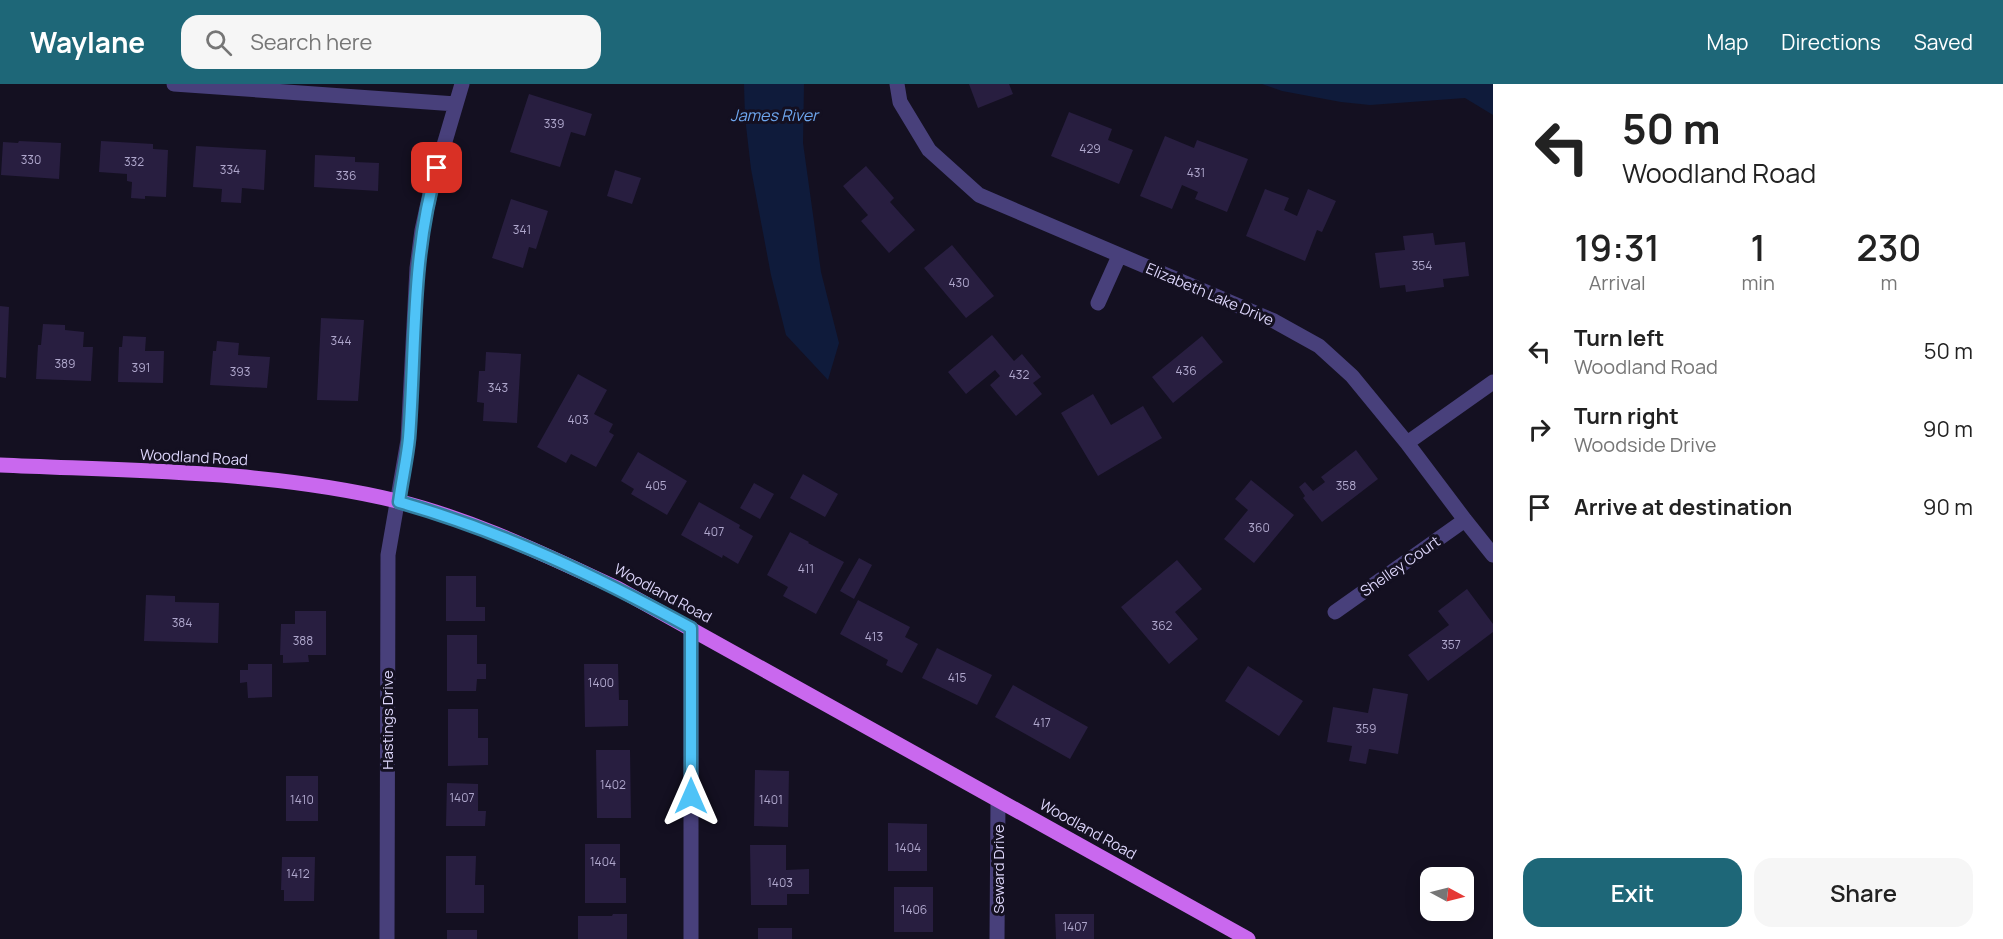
<!DOCTYPE html>
<html lang="en">
<head>
<meta charset="utf-8">
<style>
	body { margin:0; font-family:Manrope,sans-serif; background:#f6f6f6; color:#222; height:100vh; display:flex; flex-direction:column; font-size:22px; white-space:nowrap }
	* { box-sizing:border-box; margin:0 }
	p { font-size:20px; color:#767676 }
	.icon { flex:none; width:33px; height:33px; fill:none; stroke:currentColor; stroke-width:2; stroke-linecap:round; stroke-linejoin:round }
	.map { position:relative; flex:1; overflow:hidden }
	.panel { display:flex; flex-direction:column; background:#fff; width:510px }
	.panel>* { flex:none }
	.top-card { background:#fff; color:#222; overflow:hidden }
	.needle { width:39px; rotate:97deg }
	.controls { position:absolute; left:1420px; top:783px; display:grid; gap:12px }
	.controls a { display:grid; place-items:center; width:54px; height:54px; border-radius:12px; background:#fff; box-shadow:0 3px 15px #0003; font-size:30px }
	.pin { position:absolute; display:grid; place-items:center; width:51px; height:51px; color:#fff; margin:-26px; border-radius:12px; box-shadow:0 3px 9px #0006 }
	.me { position:absolute; width:66px; margin:-33px; rotate:0deg; stroke-linejoin:round; filter:drop-shadow(0 0 4px #0008) }
	.turn { display:flex; align-items:center; gap:21px; height:126px; padding:0 30px; font-size:27px }
	.turn .icon { width:78px; height:78px; stroke-width:2.5 }
	.turn b { display:block; font-size:42px; line-height:51px }
	.eta { display:flex; justify-content:space-evenly; align-items:center; height:102px; text-align:center }
	.eta b { font-size:36px; font-weight:600; line-height:42px }
	.action { display:flex; gap:12px; margin-top:auto; padding:12px 30px }
	.action a { flex:1; height:69px; border-radius:18px; background:#1e6778; color:#fff; font-size:24px; font-weight:600; line-height:69px; text-align:center }
	.action a+a { background:#f6f6f6; color:#222 }
	ul { padding:0; list-style:none }
	li { display:flex; align-items:center; gap:18px; height:78px; padding:0 30px }
	li div { flex:1 }
	li b { display:block; font-size:22px }
	li em { font-style:normal }
	header { display:flex; align-items:center; gap:36px; box-sizing:border-box; height:84px; padding:0 30px; background:#1e6778; color:#fff }
	header strong { font-size:28px }
	nav { display:flex; gap:33px; margin-inline-start:auto; font-size:21px }
	.search { width:420px; height:54px; background:#f6f6f6; display:flex; align-items:center; gap:15px; box-sizing:border-box; padding:0 21px; border-radius:18px; color:#767676; font-size:22px }
	main { display:flex; flex:1; min-height:0 }
	.map>svg:first-child { display:block }
	.water { fill:#0f1b3b }
	.building { fill:#281e40 }
	.lines { fill:none; stroke-linecap:round; stroke-linejoin:round }
	.minor { stroke:#48407b; stroke-width:15 }
	.major { stroke:#c968ee; stroke-width:15 }
	.route-casing { stroke:#337fa1; stroke-width:15 }
	.route { stroke:#4fc3f7; stroke-width:10 }
	.labels { text-anchor:middle; dominant-baseline:central; stroke-width:6; stroke-linejoin:round; paint-order:stroke }
	.number-label { font-size:12px; fill:#afa7cc }
	.street-label { font-size:15px; fill:#dcd5fa; stroke:#141021 }
	.water-label { font-size:16px; font-style:italic; fill:#6ea7ef; stroke:#141021 }
</style>
</head>
<body>
<header>
<strong>Waylane</strong>
<div class="search"><svg class="icon" aria-label="search" viewBox="0 0 24 24"><circle cx="10" cy="10" r="6"/><path d="M15 15l6 6"/></svg>Search here</div>
<nav><a>Map</a><a>Directions</a><a>Saved</a></nav>
</header>
<main>
<div class="map">
<svg width="1493" height="855" viewBox="0 0 1493 855">
	<rect width="100%" height="100%" fill="#141021"/>
	<path class="water" d="M 744,0 L 804,0 L 803,59 L 821,188 L 839,259 L 828,296 L 786,251 L 771,191 L 751,85 L 745,33 Z
		M 1262,0 L 1493,0 L 1493,31 L 1465,14 L 1370,21 L 1341,18 L 1282,7 Z"/>
	<path class="building" d="M 969,0 L 1009,0 L 1013,10 L 978,24 Z
		M 529,10 L 592,30 L 585,52 L 571,48 L 560,83 L 510,68 Z
		M 1069,28 L 1112,45 L 1108,56 L 1133,66 L 1119,100 L 1051,72 Z
		M 1165,52 L 1194,64 L 1197,56 L 1248,75 L 1227,128 L 1195,115 L 1198,108 L 1182,101 L 1172,125 L 1140,112 Z
		M 19,57 L 61,59 L 59,95 L 1,91 L 3,58 L 18,59 Z
		M 101,57 L 153,60 L 153,65 L 168,66 L 166,113 L 145,112 L 145,115 L 131,114 L 132,98 L 127,97 L 127,90 L 99,88 Z
		M 196,62 L 266,66 L 264,106 L 242,104 L 241,119 L 221,118 L 222,105 L 193,103 Z
		M 315,71 L 355,73 L 355,78 L 379,79 L 378,107 L 314,103 Z
		M 866,82 L 894,114 L 890,118 L 915,146 L 889,169 L 861,137 L 868,131 L 843,102 Z
		M 615,86 L 641,94 L 632,120 L 607,112 Z
		M 1265,105 L 1289,114 L 1284,126 L 1297,132 L 1308,105 L 1336,117 L 1322,148 L 1317,146 L 1305,177 L 1246,152 Z
		M 511,115 L 548,127 L 536,165 L 529,163 L 523,184 L 492,174 Z
		M 1433,149 L 1435,161 L 1465,158 L 1469,192 L 1443,195 L 1444,203 L 1406,208 L 1405,201 L 1380,204 L 1375,169 L 1405,166 L 1403,152 Z
		M 952,161 L 994,212 L 966,234 L 924,184 Z
		M 0,222 L 9,223 L 6,294 L 0,293 Z
		M 321,234 L 364,236 L 358,317 L 317,316 Z
		M 43,240 L 65,241 L 65,246 L 84,248 L 83,263 L 93,263 L 91,297 L 36,295 L 38,261 L 41,261 Z
		M 992,251 L 1014,277 L 1022,270 L 1041,293 L 1033,299 L 1042,310 L 1016,332 L 990,301 L 1000,292 L 995,286 L 966,310 L 948,288 Z
		M 123,252 L 146,253 L 145,267 L 164,267 L 163,299 L 118,298 L 119,263 L 122,263 Z
		M 1202,252 L 1223,278 L 1173,319 L 1152,293 Z
		M 217,257 L 239,259 L 238,271 L 270,273 L 267,304 L 210,301 L 213,267 L 216,267 Z
		M 486,268 L 521,270 L 517,339 L 483,337 L 484,319 L 477,318 L 479,287 L 485,287 Z
		M 578,290 L 607,306 L 594,330 L 613,340 L 609,348 L 614,351 L 596,383 L 571,370 L 566,379 L 537,363 Z
		M 1093,310 L 1111,341 L 1143,322 L 1162,354 L 1098,392 L 1061,329 Z
		M 1356,366 L 1378,395 L 1322,438 L 1303,414 L 1305,412 L 1299,403 L 1305,398 L 1313,407 L 1325,398 L 1321,393 Z
		M 638,368 L 687,397 L 667,431 L 631,410 L 634,405 L 621,397 Z
		M 803,390 L 838,410 L 825,433 L 790,414 Z
		M 1251,396 L 1294,431 L 1254,479 L 1224,455 L 1248,426 L 1235,415 Z
		M 754,399 L 774,410 L 760,435 L 740,424 Z
		M 699,418 L 740,441 L 739,444 L 753,452 L 738,480 L 723,471 L 722,474 L 681,451 Z
		M 790,448 L 809,458 L 808,459 L 844,478 L 816,530 L 783,512 L 788,503 L 767,491 Z
		M 859,474 L 872,481 L 854,515 L 840,507 Z
		M 1177,476 L 1202,505 L 1175,528 L 1198,555 L 1169,580 L 1121,523 Z
		M 446,492 L 476,492 L 476,523 L 485,523 L 485,537 L 446,537 Z
		M 1467,505 L 1493,540 L 1493,548 L 1428,597 L 1408,571 L 1449,541 L 1438,527 Z
		M 146,511 L 175,512 L 175,518 L 219,519 L 218,559 L 144,557 Z
		M 858,516 L 910,543 L 905,553 L 918,560 L 902,589 L 886,581 L 888,576 L 840,550 Z
		M 295,527 L 326,527 L 326,571 L 308,571 L 309,578 L 283,579 L 283,571 L 280,571 L 281,540 L 295,540 Z
		M 447,551 L 477,551 L 477,580 L 486,580 L 486,595 L 477,595 L 476,607 L 447,607 Z
		M 937,564 L 992,591 L 977,621 L 922,594 Z
		M 248,580 L 272,580 L 272,613 L 248,614 L 247,598 L 240,599 L 240,586 L 248,586 Z
		M 584,580 L 618,580 L 619,616 L 628,616 L 628,642 L 585,643 Z
		M 1248,582 L 1303,617 L 1279,652 L 1225,617 Z
		M 1013,601 L 1088,643 L 1070,675 L 995,633 Z
		M 1373,604 L 1408,610 L 1398,670 L 1369,665 L 1366,680 L 1349,677 L 1352,662 L 1327,658 L 1333,623 L 1368,629 Z
		M 448,625 L 478,625 L 478,654 L 488,654 L 488,681 L 448,682 Z
		M 596,666 L 630,666 L 631,734 L 597,734 Z
		M 755,686 L 789,687 L 788,743 L 754,742 Z
		M 286,692 L 318,692 L 318,737 L 286,737 Z
		M 447,699 L 478,700 L 478,727 L 486,727 L 485,742 L 446,742 Z
		M 888,739 L 927,740 L 927,787 L 888,787 Z
		M 585,760 L 620,760 L 620,794 L 626,794 L 626,819 L 585,819 Z
		M 750,761 L 786,761 L 786,786 L 809,785 L 809,810 L 787,810 L 787,821 L 751,821 Z
		M 446,772 L 476,772 L 475,801 L 484,801 L 484,829 L 446,829 Z
		M 282,773 L 315,773 L 314,817 L 284,817 L 284,806 L 281,806 Z
		M 894,803 L 933,803 L 933,848 L 894,848 Z
		M 613,830 L 627,830 L 627,855 L 578,855 L 578,832 L 612,832 Z
		M 1055,830 L 1094,830 L 1094,855 L 1056,855 Z
		M 758,844 L 792,844 L 792,855 L 758,855 Z
		M 447,846 L 477,846 L 477,855 L 447,855 Z"/>
	<g class="lines">
		<path class="minor" d="M 174,0 L 456,20
			M 897,0 L 900,18 L 929,66 L 979,111 L 1274,237 L 1319,262 L 1352,292 L 1407,359 L 1465,436 L 1493,471
			M 1098,219 L 1119,172
			M 1407,359 L 1493,298
			M 1335,528 L 1465,436
			M 387,855 L 388,471 L 408,356 L 417,184 L 422,146 L 431,105 L 462,0
			M 691,855 L 691,544
			M 997,855 L 998,716"/>
		<path class="major" d="M 0,381 C 132,387 268,386 397,417 C 474,436 545,471 617,504 L 1248,855"/>
	</g>
	<g class="lines">
		<g class="route-casing">
			<path id="route" d="M 437,84 C 411,172 416,263 409,354 C 407,375 402,396 399,418 C 504,448 596,492 691,544 L 691,712"/>
		</g>
		<use href="#route" class="route"/>
	</g>
	<g class="labels">
		<g class="number-label">
			<text x="554" y="39">339</text>
			<text x="1090" y="64">429</text>
			<text x="31" y="75">330</text>
			<text x="134" y="77">332</text>
			<text x="230" y="85">334</text>
			<text x="1196" y="88">431</text>
			<text x="346" y="91">336</text>
			<text x="522" y="145">341</text>
			<text x="1422" y="181">354</text>
			<text x="959" y="198">430</text>
			<text x="341" y="256">344</text>
			<text x="65" y="279">389</text>
			<text x="141" y="283">391</text>
			<text x="1186" y="286">436</text>
			<text x="240" y="287">393</text>
			<text x="1019" y="290">432</text>
			<text x="498" y="303">343</text>
			<text x="578" y="335">403</text>
			<text x="656" y="401">405</text>
			<text x="1346" y="401">358</text>
			<text x="1259" y="443">360</text>
			<text x="714" y="447">407</text>
			<text x="806" y="484">411</text>
			<text x="182" y="538">384</text>
			<text x="1162" y="541">362</text>
			<text x="874" y="552">413</text>
			<text x="303" y="556">388</text>
			<text x="1451" y="560">357</text>
			<text x="957" y="593">415</text>
			<text x="601" y="598">1400</text>
			<text x="1042" y="638">417</text>
			<text x="1366" y="644">359</text>
			<text x="613" y="700">1402</text>
			<text x="462" y="713">1407</text>
			<text x="302" y="715">1410</text>
			<text x="771" y="715">1401</text>
			<text x="908" y="763">1404</text>
			<text x="603" y="777">1404</text>
			<text x="298" y="789">1412</text>
			<text x="780" y="798">1403</text>
			<text x="914" y="825">1406</text>
			<text x="1075" y="842">1407</text>
		</g>
		<g class="street-label">
			<text transform="translate(1210 210) rotate(23)">Elizabeth Lake Drive</text>
			<text transform="translate(194 373) rotate(3)">Woodland Road</text>
			<text transform="translate(1400 482) rotate(-35)">Shelley Court</text>
			<text transform="translate(663 509) rotate(28)">Woodland Road</text>
			<text transform="translate(387 636) rotate(-90)">Hastings Drive</text>
			<text transform="translate(1088 745) rotate(29)">Woodland Road</text>
			<text transform="translate(998 785) rotate(-90)">Seward Drive</text>
		</g>
		<g class="water-label">
			<text x="774" y="31">James River</text>
		</g>
	</g>
</svg>
<div class="controls">
<a><svg class="needle" viewBox="-14 -14 28 28"><path d="M0-13l5 13h-10z" fill="#e53935"/><path d="M0 13l5-13h-10z" fill="#767676"/></svg></a>
</div>
<div class="pin" style="left:437px;top:84px;background:#d93025"><svg class="icon" aria-label="arrive" viewBox="0 0 24 24"><path d="M6 21V4h12l-3 4 3 4H6"/></svg></div>
<svg class="me" style="left:691px;top:712px" viewBox="-20 -20 40 40"><path d="M0-17L14 15 0 8-14 15z" fill="#4fc3f7" stroke="#fff" stroke-width="4"/></svg>
</div>
<section class="panel">
<div class="top-card">
<div class="turn"><svg class="icon" aria-label="left" viewBox="0 0 24 24"><path d="M17 20v-9H6M10 6l-5 5 5 5"/></svg><div><b>50 m</b>Woodland Road</div></div>
</div>
<div class="eta">
<div><b>19:31</b><p>Arrival</p></div>
<div><b>1</b><p>min</p></div>
<div><b>230</b><p>m</p></div>
</div>
<ul>
<li><svg class="icon" aria-label="left" viewBox="0 0 24 24"><path d="M17 20v-9H6M10 6l-5 5 5 5"/></svg><div><b>Turn left</b><p>Woodland Road</p></div><em>50 m</em></li>
<li><svg class="icon" aria-label="right" viewBox="0 0 24 24"><path d="M7 20v-9h11M14 6l5 5-5 5"/></svg><div><b>Turn right</b><p>Woodside Drive</p></div><em>90 m</em></li>
<li><svg class="icon" aria-label="arrive" viewBox="0 0 24 24"><path d="M6 21V4h12l-3 4 3 4H6"/></svg><div><b>Arrive at destination</b></div><em>90 m</em></li>
</ul>
<div class="action"><a>Exit</a><a>Share</a></div>
</section>
</main>
</body>
</html>
